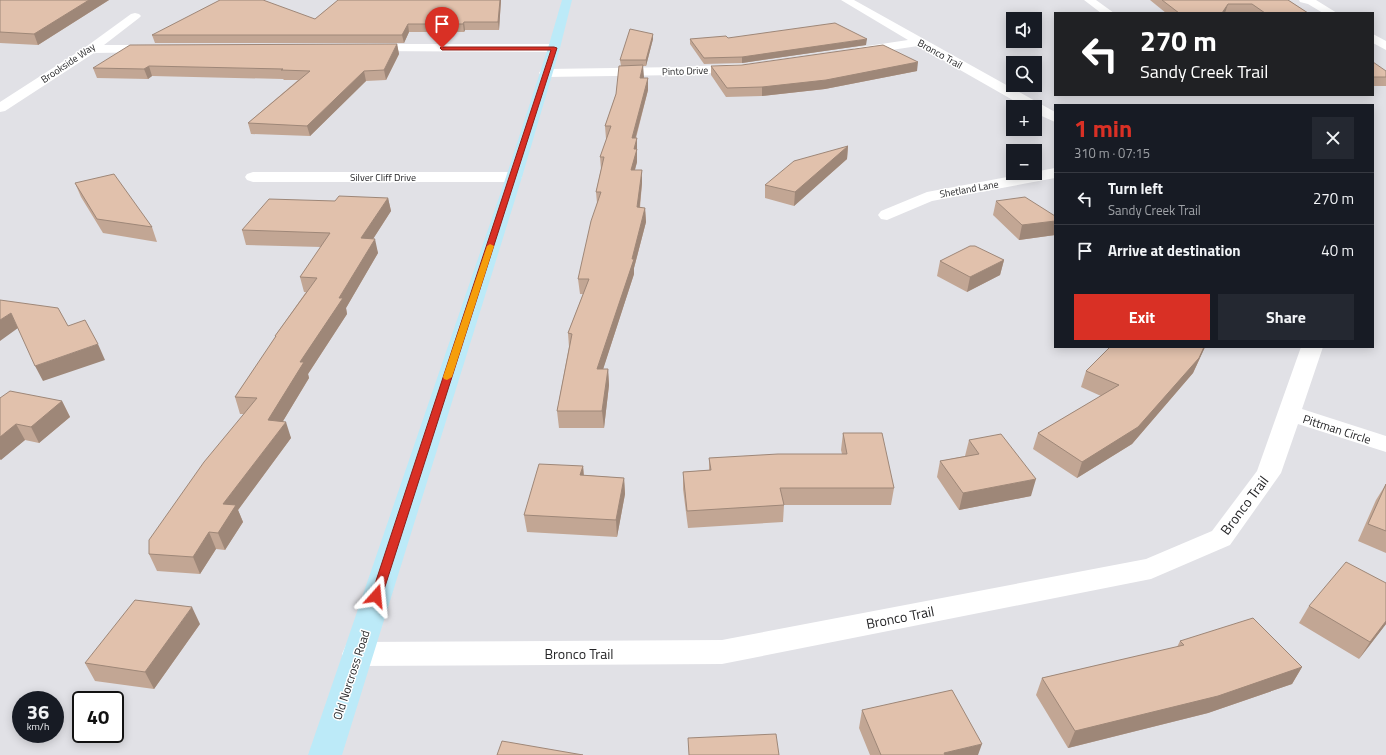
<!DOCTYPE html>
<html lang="en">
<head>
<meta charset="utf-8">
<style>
	body { margin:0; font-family:"Titillium Web",sans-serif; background:#242831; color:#f1f3f6; height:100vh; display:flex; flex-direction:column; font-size:15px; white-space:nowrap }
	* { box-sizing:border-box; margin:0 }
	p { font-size:13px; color:#9ea1a6 }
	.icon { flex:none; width:22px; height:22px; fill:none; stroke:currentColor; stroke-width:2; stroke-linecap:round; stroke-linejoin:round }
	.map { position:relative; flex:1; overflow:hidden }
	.side { position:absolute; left:1054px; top:104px; width:320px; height:244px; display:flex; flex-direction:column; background:#171b24; border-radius:0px; box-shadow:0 2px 10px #0003 }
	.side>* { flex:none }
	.top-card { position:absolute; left:1054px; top:12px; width:320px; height:84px; border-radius:0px; box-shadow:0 2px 10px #0003; background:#202124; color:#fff; overflow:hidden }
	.tools { position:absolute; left:1006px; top:12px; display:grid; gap:8px }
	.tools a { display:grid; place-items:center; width:36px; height:36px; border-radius:0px; background:#171b24; box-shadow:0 2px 10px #0003; font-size:20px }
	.speed { position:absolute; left:12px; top:691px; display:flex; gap:8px; font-size:20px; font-weight:700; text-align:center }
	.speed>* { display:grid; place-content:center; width:52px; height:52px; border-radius:50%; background:#171b24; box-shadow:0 2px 10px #0003; line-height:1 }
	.speed small { font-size:10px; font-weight:400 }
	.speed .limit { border:2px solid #111; border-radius:6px; background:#fff; color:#111 }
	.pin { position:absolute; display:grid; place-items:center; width:34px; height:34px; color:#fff; margin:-41px -17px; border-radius:50% 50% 50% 0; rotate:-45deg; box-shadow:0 0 4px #0007 }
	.pin .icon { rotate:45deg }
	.me { position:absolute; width:44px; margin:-22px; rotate:18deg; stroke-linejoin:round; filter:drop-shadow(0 0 3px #0008) }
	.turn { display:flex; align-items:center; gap:14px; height:84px; padding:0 20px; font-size:18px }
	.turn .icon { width:52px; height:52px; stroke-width:2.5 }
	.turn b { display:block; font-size:28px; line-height:34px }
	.round { display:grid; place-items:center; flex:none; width:42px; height:42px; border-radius:0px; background:#242831 }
	.summary { display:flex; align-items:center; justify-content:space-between; height:68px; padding:0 20px }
	h1 { font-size:24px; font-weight:700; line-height:30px; color:#d93025 }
	.cta { display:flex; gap:8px; margin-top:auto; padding:8px 20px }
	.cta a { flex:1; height:46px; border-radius:0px; background:#d93025; color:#fff; font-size:16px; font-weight:700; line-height:46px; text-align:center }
	.cta a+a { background:#242831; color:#f1f3f6 }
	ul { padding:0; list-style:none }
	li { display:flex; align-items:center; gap:12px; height:52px; padding:0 20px; border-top:1px solid #363941 }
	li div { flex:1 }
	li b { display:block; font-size:15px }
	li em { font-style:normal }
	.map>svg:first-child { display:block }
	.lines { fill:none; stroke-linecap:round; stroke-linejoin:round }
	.street { fill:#fff; fill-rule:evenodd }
	.secondary { fill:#bceaf8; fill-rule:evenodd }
	.wall { fill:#c2a694 }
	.shaded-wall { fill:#9e8778 }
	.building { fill:#e1c1ac; stroke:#9e8778 }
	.route { fill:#d93025; stroke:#8d1f18 }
	.slow { fill:#f59e0b }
	.labels { text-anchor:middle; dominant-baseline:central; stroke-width:3; stroke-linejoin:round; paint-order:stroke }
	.far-street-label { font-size:10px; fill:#262628; stroke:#fff }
	.street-label { font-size:12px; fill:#262628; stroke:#fff }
	.near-street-label { font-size:14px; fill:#262628; stroke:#fff }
</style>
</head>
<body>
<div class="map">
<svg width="1386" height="755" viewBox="0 0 1386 755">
	<rect width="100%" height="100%" fill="#e1e1e6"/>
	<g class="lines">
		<path class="street" d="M 841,0 L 854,0 L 1055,112 L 1055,122 L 1035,113 L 1035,107 L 1025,107 L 918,46 L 858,55 L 854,54 L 852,51 L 854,48 L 908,40 Z
			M 1084,0 L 1096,0 L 1114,13 L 1101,13 Z
			M 1299,0 L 1316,0 L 1337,13 L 1323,13 L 1308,4 L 1300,2 Z
			M 135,13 L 139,14 L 141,16 L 139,18 L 104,45 L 153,45 L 157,46 L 159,49 L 157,52 L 94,53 L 5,111 L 0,112 L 0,102 L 87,46 L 131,14 Z
			M 1373,34 L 1386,41 L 1386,50 L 1373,43 Z
			M 368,44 L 554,44 L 558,45 L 560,48 L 558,51 L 554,52 L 364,51 L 362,48 L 364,45 Z
			M 741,64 L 746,65 L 747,68 L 746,71 L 680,75 L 546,77 L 541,76 L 539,73 L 541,70 L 546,69 L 680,67 Z
			M 1055,168 L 1055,178 L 932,201 L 887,220 L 881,219 L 878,215 L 881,211 L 927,192 Z
			M 253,172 L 514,172 L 520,174 L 522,177 L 520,180 L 514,182 L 253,182 L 247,180 L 245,177 L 247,174 Z
			M 1301,347 L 1323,347 L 1302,409 L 1386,436 L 1386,452 L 1298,424 L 1281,473 L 1230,545 L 1151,579 L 722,664 L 357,666 L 346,663 L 342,654 L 346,645 L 357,642 L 722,640 L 1146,559 L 1212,531 L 1257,471 Z"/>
		<path class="secondary" d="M 562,0 L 572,0 L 560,48 L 522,177 L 342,755 L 308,755 L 506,177 L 548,48 Z"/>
	</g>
	<path class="wall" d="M 0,0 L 109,0 L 38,45 L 0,43 Z
		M 338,0 L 501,0 L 499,30 L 465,30 L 464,32 L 409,32 L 404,43 L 155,43 L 152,35 L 315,19 Z
		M 1150,0 L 1288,0 L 1308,13 L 1250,13 L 1249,12 L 1225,12 L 1225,13 L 1166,13 Z
		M 653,34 L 653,39 L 646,66 L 643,66 L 643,78 L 648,78 L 648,90 L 636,138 L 637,138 L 637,162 L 635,170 L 642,183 L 640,208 L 645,208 L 646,222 L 634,268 L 634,274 L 603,369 L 608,369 L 609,385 L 604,428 L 559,428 L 557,411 L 569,347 L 568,333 L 583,294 L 580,294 L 578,279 L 597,203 L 596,192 L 601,169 L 600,157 L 607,139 L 606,139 L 605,126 L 616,94 L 621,66 L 620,60 Z
		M 728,38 L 866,45 L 742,63 L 704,64 L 690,44 L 690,39 Z
		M 397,44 L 399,54 L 386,80 L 366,81 L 310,136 L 251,134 L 248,123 L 298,80 L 284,80 L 283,79 L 152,76 L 148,79 L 97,78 L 93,68 Z
		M 1373,62 L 1386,77 L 1386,86 L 1373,86 Z
		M 711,66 L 917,71 L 825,89 L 762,96 L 726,97 L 711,75 Z
		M 848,146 L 847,159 L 794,206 L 765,198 L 765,185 Z
		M 75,183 L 152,227 L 157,242 L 103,233 L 81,197 Z
		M 388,198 L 391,211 L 373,239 L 378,253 L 346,308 L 347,314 L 308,374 L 309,378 L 283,421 L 291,438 L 238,510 L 243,522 L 225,550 L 216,549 L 200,574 L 157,571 L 149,554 L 244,414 L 240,414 L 235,397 L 275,338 L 275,336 L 306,292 L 304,292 L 300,277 L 321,247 L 246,245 L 242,230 L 335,201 Z
		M 996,201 L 1055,216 L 1055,235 L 1019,240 L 993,215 Z
		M 1004,260 L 1000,275 L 967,292 L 937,276 L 940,261 Z
		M 1110,347 L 1205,347 L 1193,373 L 1132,444 L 1077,478 L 1033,449 L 1038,433 L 1101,396 L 1081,387 L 1086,371 Z
		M 0,398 L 62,401 L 70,417 L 39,443 L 25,440 L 0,460 Z
		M 843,433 L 894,488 L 891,505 L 784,505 L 783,522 L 688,528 L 683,489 L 683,472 L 709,470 L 709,458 L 842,454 L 841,450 Z
		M 969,440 L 1031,496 L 959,510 L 937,477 L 940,461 L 965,456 Z
		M 583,466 L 584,475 L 624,478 L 625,494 L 617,537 L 527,532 L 524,515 Z
		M 1386,484 L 1386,553 L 1358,541 L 1376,500 Z
		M 1386,583 L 1386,624 L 1359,659 L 1299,623 L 1309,606 Z
		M 200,624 L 154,689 L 95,681 L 85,663 Z
		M 1180,641 L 1302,667 L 1292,684 L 1208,713 L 1068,748 L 1036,695 L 1042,678 L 1177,647 Z
		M 862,710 L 978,755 L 870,755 L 859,728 Z"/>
	<path class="shaded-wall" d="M 89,0 L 109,0 L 38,45 L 34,34 Z
		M 500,0 L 501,0 L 499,30 L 498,22 Z
		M 1228,4 L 1225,13 L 1222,13 Z
		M 464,22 L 465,30 L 464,32 L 463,24 Z
		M 408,24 L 409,32 L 404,43 L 402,35 Z
		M 653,34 L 653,39 L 646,66 L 646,60 Z
		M 867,39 L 866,45 L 742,63 L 742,57 Z
		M 397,44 L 399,54 L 386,80 L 384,70 Z
		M 918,62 L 917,71 L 825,89 L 762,96 L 762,87 Z
		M 643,65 L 644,77 L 640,90 L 640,78 Z
		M 149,66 L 152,76 L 148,79 L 144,69 Z
		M 364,71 L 366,81 L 310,136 L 307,126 Z
		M 648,78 L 648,90 L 632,151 L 632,138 Z
		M 637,138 L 637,162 L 631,183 L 631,170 L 634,149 Z
		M 848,146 L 847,159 L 794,206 L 795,192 Z
		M 642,170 L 642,183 L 638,222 L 637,207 Z
		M 388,198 L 391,211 L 364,253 L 361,238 Z
		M 645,208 L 646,222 L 634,268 L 634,274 L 598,385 L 597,369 L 632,259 Z
		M 1055,221 L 1055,235 L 1019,240 L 1022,225 Z
		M 375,239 L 378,253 L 346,308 L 347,314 L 308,374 L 309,378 L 274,436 L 268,420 L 300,362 Z
		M 1004,260 L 1000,275 L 967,292 L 970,277 Z
		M 11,313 L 18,328 L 0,341 L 0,320 Z
		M 98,344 L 105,360 L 43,381 L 35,366 Z
		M 1204,347 L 1205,347 L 1193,373 L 1132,444 L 1077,478 L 1082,462 Z
		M 608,369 L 609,385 L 604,428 L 602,411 Z
		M 62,401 L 70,417 L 39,443 L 31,427 Z
		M 286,422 L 291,438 L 238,510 L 243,522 L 225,550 L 218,533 L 223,504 Z
		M 16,424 L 25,440 L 1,460 L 0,459 L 0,437 Z
		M 583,466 L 584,482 L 580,475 Z
		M 624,478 L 625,494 L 617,537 L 616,520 Z
		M 1036,479 L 1031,496 L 959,510 L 963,493 Z
		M 209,532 L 216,549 L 200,574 L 193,557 Z
		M 192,607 L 200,624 L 154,689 L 145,672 Z
		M 1386,621 L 1386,624 L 1359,659 L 1370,642 Z
		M 1302,667 L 1292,684 L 1208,713 L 1068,748 L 1075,731 Z
		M 982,744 L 978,755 L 944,755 L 944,753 Z"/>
	<path class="building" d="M 0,0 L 89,0 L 34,34 L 0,32 Z
		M 220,0 L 263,0 L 315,19 L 338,0 L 500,0 L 498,22 L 464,22 L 463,24 L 408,24 L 402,35 L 152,35 Z
		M 1162,0 L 1288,0 L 1308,13 L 1265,13 L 1252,4 L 1228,4 L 1222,13 L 1179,13 Z
		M 835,23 L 867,39 L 742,57 L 704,58 L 690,39 L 726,36 L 728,38 Z
		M 630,29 L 653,34 L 646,60 L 620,60 Z
		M 397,44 L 384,70 L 364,71 L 307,126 L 248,123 L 310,71 L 281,70 L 283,69 L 149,66 L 144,69 L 93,68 L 130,45 Z
		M 883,45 L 918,62 L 826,80 L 762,87 L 727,88 L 711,66 L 742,65 Z
		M 1373,62 L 1386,71 L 1386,77 L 1373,77 Z
		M 643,65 L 640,78 L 648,78 L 632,138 L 637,138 L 634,149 L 637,149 L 631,170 L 642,170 L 637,207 L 645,208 L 632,259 L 634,259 L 597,369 L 608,369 L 602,411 L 557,411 L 572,334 L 568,333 L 589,279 L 578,279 L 591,221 L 601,192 L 596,192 L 604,157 L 600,157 L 611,126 L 605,126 L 616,94 L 619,66 Z
		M 848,146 L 795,192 L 765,185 L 794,161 Z
		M 114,174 L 152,227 L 97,219 L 75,183 Z
		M 339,196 L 388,198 L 361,238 L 375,239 L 339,298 L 343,298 L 300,362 L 304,362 L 268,420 L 286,422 L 223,504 L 236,505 L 218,533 L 209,532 L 193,557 L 149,554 L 149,540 L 204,462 L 257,398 L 235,397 L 276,336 L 275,336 L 317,278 L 300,277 L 330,233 L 242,230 L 269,199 L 335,201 Z
		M 1025,197 L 1055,216 L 1055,221 L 1022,225 L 996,201 Z
		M 970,246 L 975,246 L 1004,260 L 970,277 L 940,261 Z
		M 0,300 L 58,308 L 68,326 L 85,320 L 98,344 L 35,366 L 11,313 L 0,320 Z
		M 1110,347 L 1204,347 L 1199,358 L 1138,427 L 1082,462 L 1038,433 L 1119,385 L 1086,371 Z
		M 10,391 L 62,401 L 31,427 L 16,424 L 0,437 L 0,398 Z
		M 843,433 L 882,433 L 894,488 L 780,488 L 784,505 L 687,511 L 683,472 L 711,470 L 709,458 L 778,454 L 847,454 Z
		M 1001,434 L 1036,479 L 963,493 L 940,461 L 979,454 L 969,440 Z
		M 539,464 L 583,466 L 580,475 L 624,478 L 616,520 L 524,515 Z
		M 1386,484 L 1386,531 L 1368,524 Z
		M 1346,562 L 1386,583 L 1386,621 L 1370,642 L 1309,606 Z
		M 135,600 L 192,607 L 145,672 L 85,663 Z
		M 1253,618 L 1302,667 L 1218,696 L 1075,731 L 1042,678 L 1184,645 L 1180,641 Z
		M 952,690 L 982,744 L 944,753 L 945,755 L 881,755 L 862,710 Z
		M 776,734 L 779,755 L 689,755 L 688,738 Z
		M 502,741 L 583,755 L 497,755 Z"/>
	<path class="route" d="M 441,47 L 554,47 L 557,48 L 382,596 L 381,599 L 376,600 L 372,599 L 371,596 L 551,50 L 442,50 L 440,48 Z"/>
	<path class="slow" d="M 490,244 L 494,246 L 452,377 L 447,380 L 444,379 L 443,377 L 487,246 Z"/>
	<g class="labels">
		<g class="far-street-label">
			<text transform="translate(940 54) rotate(29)">Bronco Trail</text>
			<text transform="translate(68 63) rotate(-34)">Brookside Way</text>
			<text transform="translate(685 71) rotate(-2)">Pinto Drive</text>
			<text x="383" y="177">Silver Cliff Drive</text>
			<text transform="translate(969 189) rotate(-10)">Shetland Lane</text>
		</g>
		<g class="street-label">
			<text transform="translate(1337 429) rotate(18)">Pittman Circle</text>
			<text transform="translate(351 675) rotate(-72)">Old Norcross Road</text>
		</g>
		<g class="near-street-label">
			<text transform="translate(1244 505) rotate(-53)">Bronco Trail</text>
			<text transform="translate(900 617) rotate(-11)">Bronco Trail</text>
			<text x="579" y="653">Bronco Trail</text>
		</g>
	</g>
</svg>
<div class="tools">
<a><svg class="icon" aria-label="sound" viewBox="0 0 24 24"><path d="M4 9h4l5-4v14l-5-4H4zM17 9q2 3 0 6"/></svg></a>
<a><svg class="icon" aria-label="search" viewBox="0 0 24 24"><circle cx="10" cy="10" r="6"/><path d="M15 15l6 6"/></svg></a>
<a>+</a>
<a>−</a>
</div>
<div class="speed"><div>36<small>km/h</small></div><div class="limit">40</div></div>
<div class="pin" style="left:442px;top:48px;background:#d93025"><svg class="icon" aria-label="arrive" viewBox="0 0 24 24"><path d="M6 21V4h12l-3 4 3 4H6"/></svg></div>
<svg class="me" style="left:376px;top:596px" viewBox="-20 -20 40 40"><path d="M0-17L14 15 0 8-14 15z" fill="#d93025" stroke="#fff" stroke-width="4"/></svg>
<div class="top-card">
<div class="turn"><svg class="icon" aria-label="left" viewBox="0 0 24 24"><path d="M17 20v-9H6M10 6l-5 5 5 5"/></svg><div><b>270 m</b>Sandy Creek Trail</div></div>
</div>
<section class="side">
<div class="summary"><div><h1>1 min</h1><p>310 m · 07:15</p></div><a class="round"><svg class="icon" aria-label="close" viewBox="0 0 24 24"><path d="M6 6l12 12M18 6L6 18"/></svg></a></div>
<ul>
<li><svg class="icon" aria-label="left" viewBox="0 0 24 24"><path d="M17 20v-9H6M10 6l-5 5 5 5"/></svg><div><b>Turn left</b><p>Sandy Creek Trail</p></div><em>270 m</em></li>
<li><svg class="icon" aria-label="arrive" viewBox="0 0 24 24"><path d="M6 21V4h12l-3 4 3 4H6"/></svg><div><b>Arrive at destination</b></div><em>40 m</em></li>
</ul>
<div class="cta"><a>Exit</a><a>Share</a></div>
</section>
</div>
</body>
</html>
